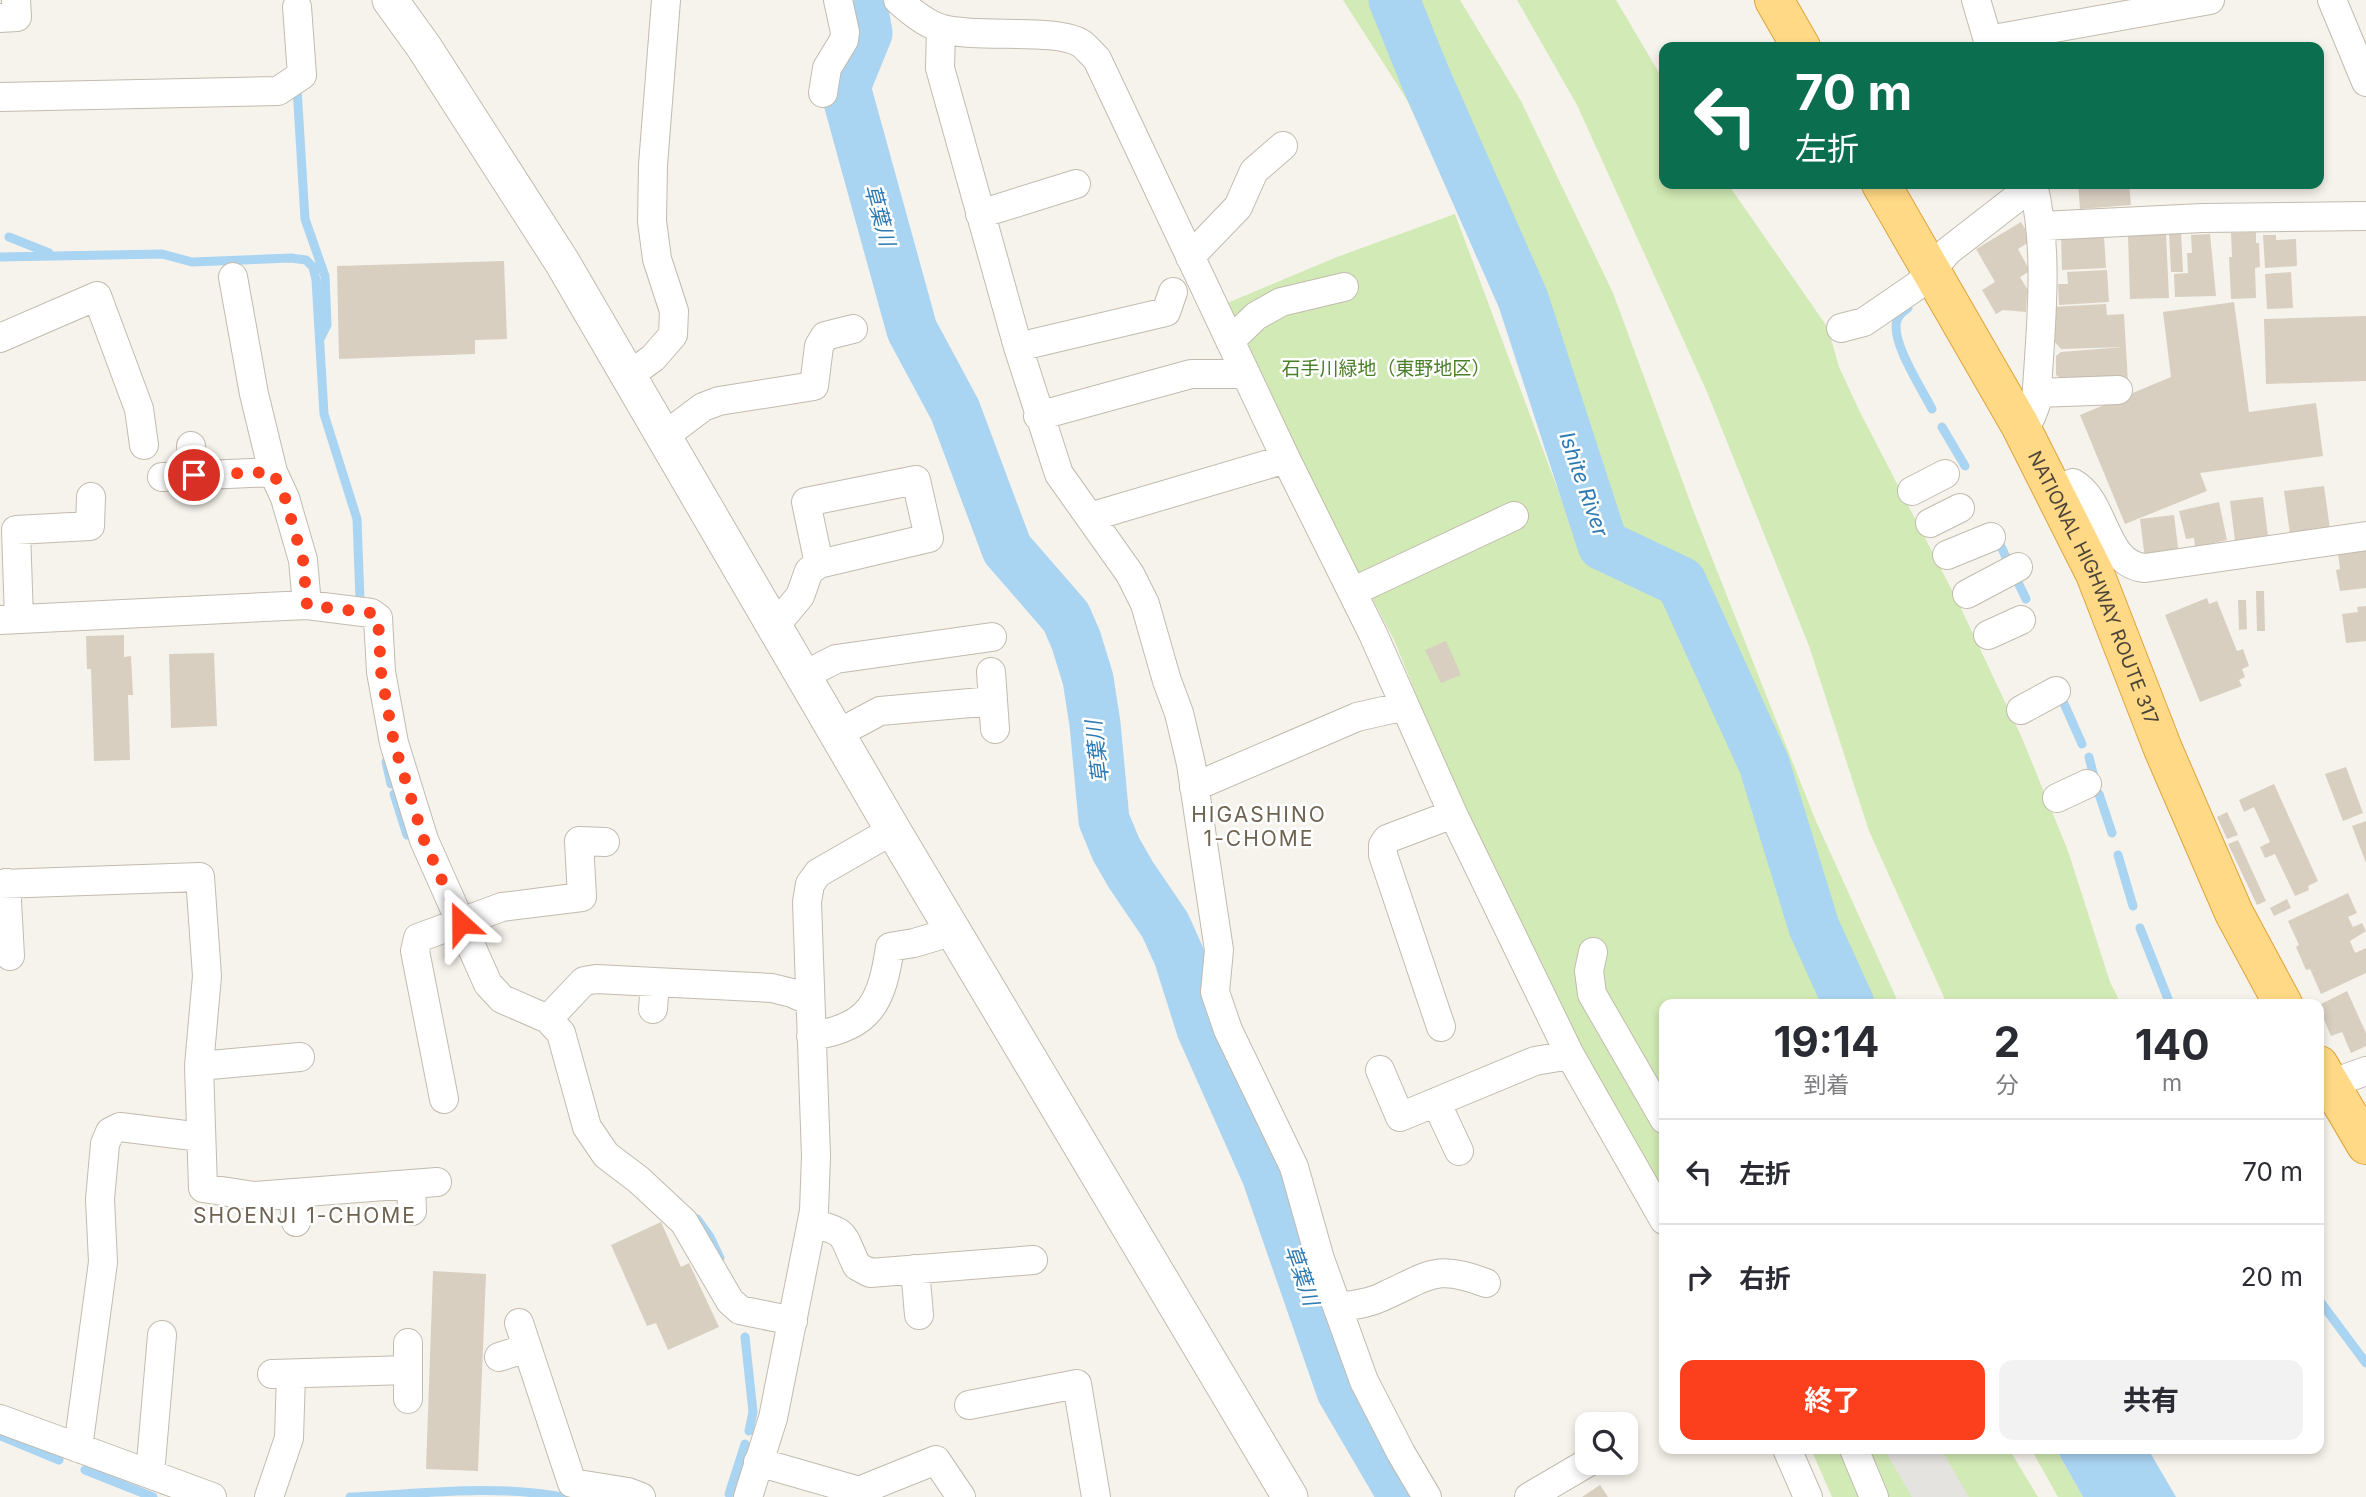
<!DOCTYPE html>
<html lang="ja">
<head>
<meta charset="utf-8">
<style>
	body { margin:0; font-family:Inter,"Noto Sans JP",sans-serif; background:#f2f2f3; color:#2b2b33; height:100vh; display:flex; flex-direction:column; font-size:26px; white-space:nowrap }
	* { box-sizing:border-box; margin:0 }
	p { font-size:23px; color:#7c7c81 }
	.icon { flex:none; width:38px; height:38px; fill:none; stroke:currentColor; stroke-width:2; stroke-linecap:round; stroke-linejoin:round }
	.map { position:relative; flex:1; overflow:hidden }
	.sheet { position:absolute; left:1659px; top:999px; width:665px; height:455px; display:flex; flex-direction:column; background:#fff; border-radius:14px; box-shadow:0 4px 10px #0003 }
	.sheet>* { flex:none }
	.top-card { position:absolute; left:1659px; top:42px; width:665px; height:147px; border-radius:14px; box-shadow:0 4px 10px #0003; background:#0b6e4f; color:#fff; overflow:hidden }
	.tools { position:absolute; left:1575px; top:1412px; display:grid; gap:14px }
	.tools a { display:grid; place-items:center; width:63px; height:63px; border-radius:14px; background:#fff; box-shadow:0 4px 10px #0003; font-size:35px }
	.pin { position:absolute; display:grid; place-items:center; width:60px; height:60px; color:#fff; margin:-30px; border:4px solid #fff; border-radius:50%; box-shadow:0 2px 7px #0007 }
	.me { position:absolute; width:77px; margin:-38px; rotate:336deg; stroke-linejoin:round; filter:drop-shadow(0 0 5px #0008) }
	.turn { display:flex; align-items:center; gap:24px; height:147px; padding:0 21px; font-size:32px }
	.turn .icon { width:91px; height:91px; stroke-width:2.5 }
	.turn b { display:block; font-size:49px; line-height:60px }
	.eta { display:flex; justify-content:space-evenly; align-items:center; height:119px; text-align:center }
	.eta b { font-size:42px; font-weight:700; line-height:49px }
	.primary-button { display:flex; gap:14px; margin-top:auto; padding:14px 21px }
	.primary-button a { flex:1; height:80px; border-radius:14px; background:#fc3f1d; color:#fff; font-size:28px; font-weight:700; line-height:80px; text-align:center }
	.primary-button a+a { background:#f2f2f3; color:#2b2b33 }
	ul { padding:0; list-style:none }
	li { display:flex; align-items:center; gap:21px; height:105px; padding:0 21px; border-top:2px solid #e1e1e2 }
	li div { flex:1 }
	li b { display:block; font-size:26px }
	li em { font-style:normal }
	.map>svg:first-child { display:block }
	.green { fill:#d2eab5 }
	.parking { fill:#e5e3e0 }
	.water { fill:#a9d4f2 }
	.lines { fill:none; stroke-linecap:round; stroke-linejoin:round }
	.stream { stroke:#a9d4f2; stroke-width:9 }
	.river { stroke:#a9d4f2; stroke-width:51 }
	.building { fill:#d8cfc1 }
	.minor-casing { stroke:#c2bbae; stroke-width:30 }
	.tertiary-casing { stroke:#c2bbae; stroke-width:37 }
	.trunk-casing { stroke:#e0a43c; stroke-width:40 }
	.minor { stroke:#fff; stroke-width:28 }
	.tertiary { stroke:#fff; stroke-width:35 }
	.trunk { stroke:#ffd985; stroke-width:38 }
	.route { stroke:#fc3f1d; stroke-width:12; stroke-dasharray:0 21.6 }
	.labels { text-anchor:middle; dominant-baseline:central; stroke-width:5; stroke-linejoin:round; paint-order:stroke }
	.park-label { font-size:19px; fill:#4a7f2a; stroke:#fff }
	.street-label { font-size:19px; fill:#4b4439; stroke:#fff }
	.water-label { font-size:21px; font-style:italic; fill:#2e7ab2; stroke:#fff }
	.neighbourhood-label { font-size:21px; letter-spacing:2px; fill:#6e6250; stroke:#fff }
</style>
</head>
<body>
<div class="map">
<svg width="2366" height="1497" viewBox="0 0 2366 1497">
	<rect width="100%" height="100%" fill="#f6f3ec"/>
	<path class="green" d="M 1343,0 L 1386,0 L 1424,74 L 1402,0 L 1460,0 L 1521,101 L 1613,293 L 1695,515 L 1815,819 L 1899,1004 L 1664,1004 L 1664,1191 L 1641,1158 L 1585,1064 L 1466,819 L 1395,642 L 1220,306 L 1337,257 L 1455,214 L 1583,557 L 1544,424 L 1503,299 L 1407,100 Z
		M 1517,0 L 1616,0 L 1664,81 L 1664,184 L 1728,184 L 1828,328 L 1839,367 L 1860,412 L 1957,600 L 2022,738 L 2068,851 L 2110,982 L 2121,1004 L 1947,1004 L 1869,831 L 1809,646 L 1707,392 L 1577,105 Z
		M 1811,1449 L 2009,1449 L 2038,1497 L 1832,1497 Z
		M 2031,1449 L 2056,1449 L 2083,1497 L 2058,1497 Z"/>
	<path class="parking" d="M 1884,1449 L 1941,1449 L 1969,1497 L 1912,1497 Z"/>
	<path class="water" d="M 1386,0 L 1402,0 L 1426,79 Z
		M 2056,1449 L 2148,1449 L 2176,1497 L 2083,1497 Z"/>
	<g class="lines">
		<path class="stream" d="M 847,58 L 853,67
			M 297,88 L 305,219 L 325,276 L 327,325 L 321,337
			M 9,237 L 49,253
			M 0,257 L 162,254 L 192,262 L 291,258 L 306,260 L 313,267 L 316,280 L 324,414 L 357,519 L 360,600
			M 1908,308 C 1904,311 1899,314 1897,320 C 1890,341 1922,389 1932,409
			M 1942,427 L 1965,466
			M 1999,542 L 2009,564
			M 2014,574 L 2026,599
			M 2062,699 L 2082,744
			M 2089,757 L 2094,777
			M 386,762 L 391,784
			M 394,794 L 407,835
			M 2099,794 L 2112,833
			M 2118,855 L 2133,906
			M 2140,928 L 2170,1004
			M 697,1219 L 710,1237 L 720,1258
			M 2319,1300 L 2366,1363
			M 745,1337 L 753,1412 L 749,1431
			M 1,1436 L 59,1460
			M 85,1470 L 153,1497
			M 729,1494 L 745,1444
			M 350,1497 C 421,1494 493,1484 563,1497"/>
		<path class="river" d="M 861,0 L 867,33 L 845,87 L 912,330 L 955,410 L 1007,549 L 1066,617 L 1076,640 L 1088,679 L 1095,724 L 1104,820 L 1116,849 L 1131,875 L 1165,925 L 1179,956 L 1202,1029 L 1267,1175 L 1342,1391 L 1404,1497
			M 1394,0 L 1426,79 L 1523,299 L 1603,545 L 1681,582 L 1764,764 L 1814,927 L 1849,1004"/>
	</g>
	<path class="building" d="M 2078,184 L 2129,184 L 2131,205 L 2080,209 Z
		M 2021,222 L 2032,240 L 2018,249 L 2030,271 L 2020,277 L 2029,292 L 2027,294 L 2026,312 L 2003,310 L 1996,314 L 1982,290 L 1995,282 L 1976,249 Z
		M 2181,232 L 2183,272 L 2171,272 L 2169,233 Z
		M 2256,232 L 2256,243 L 2259,243 L 2260,267 L 2255,268 L 2256,298 L 2231,299 L 2229,257 L 2232,257 L 2231,233 Z
		M 2166,234 L 2169,298 L 2130,299 L 2128,236 Z
		M 2210,234 L 2216,296 L 2175,297 L 2174,274 L 2188,273 L 2187,253 L 2192,253 L 2191,235 Z
		M 2263,235 L 2276,235 L 2276,240 L 2296,239 L 2297,266 L 2265,268 Z
		M 2061,236 L 2104,236 L 2106,268 L 2062,270 Z
		M 504,261 L 507,339 L 475,340 L 475,354 L 339,359 L 337,266 Z
		M 2107,270 L 2109,302 L 2059,305 L 2058,284 L 2068,284 L 2067,272 Z
		M 2291,272 L 2293,308 L 2267,309 L 2265,274 Z
		M 2234,302 L 2249,412 L 2316,403 L 2323,456 L 2200,473 L 2207,491 L 2125,524 L 2080,415 L 2171,377 L 2163,312 Z
		M 2106,304 L 2107,315 L 2124,314 L 2128,382 L 2063,380 L 2056,375 L 2056,356 L 2061,352 L 2123,347 L 2061,349 L 2052,339 L 2051,307 Z
		M 2366,316 L 2366,381 L 2266,384 L 2264,319 Z
		M 2324,486 L 2330,529 L 2290,534 L 2284,491 Z
		M 2263,497 L 2268,536 L 2235,541 L 2230,501 Z
		M 2219,502 L 2227,540 L 2195,547 L 2194,538 L 2186,539 L 2179,511 Z
		M 2174,515 L 2179,555 L 2145,559 L 2140,519 Z
		M 2366,550 L 2366,588 L 2340,591 L 2336,570 L 2340,569 L 2338,554 Z
		M 2256,591 L 2264,591 L 2265,631 L 2257,631 Z
		M 2207,598 L 2209,604 L 2217,601 L 2237,651 L 2243,649 L 2249,666 L 2242,669 L 2245,677 L 2239,680 L 2242,686 L 2200,702 L 2165,615 Z
		M 2238,600 L 2246,600 L 2247,629 L 2239,630 Z
		M 2366,606 L 2366,641 L 2346,643 L 2342,614 L 2358,612 L 2357,607 Z
		M 124,635 L 124,657 L 131,656 L 133,695 L 128,695 L 130,760 L 94,761 L 91,669 L 87,669 L 86,636 Z
		M 1446,641 L 1461,675 L 1441,683 L 1425,650 Z
		M 214,653 L 217,726 L 171,728 L 169,654 Z
		M 2346,767 L 2363,813 L 2343,821 L 2325,774 Z
		M 2274,784 L 2318,881 L 2308,886 L 2309,890 L 2295,896 L 2275,854 L 2265,858 L 2260,847 L 2270,842 L 2254,807 L 2244,812 L 2239,800 Z
		M 2227,812 L 2238,835 L 2227,839 L 2217,817 Z
		M 2366,821 L 2366,863 L 2352,826 Z
		M 2238,840 L 2266,901 L 2257,905 L 2228,844 Z
		M 2348,893 L 2357,913 L 2348,917 L 2353,927 L 2362,923 L 2366,931 L 2350,941 L 2355,953 L 2366,948 L 2366,973 L 2321,994 L 2310,969 L 2306,970 L 2296,947 L 2299,945 L 2288,921 Z
		M 2287,899 L 2291,908 L 2274,916 L 2270,908 Z
		M 2347,991 L 2366,1033 L 2366,1046 L 2351,1053 L 2342,1032 L 2331,1036 L 2319,1008 L 2319,1005 Z
		M 661,1222 L 681,1267 L 689,1263 L 719,1327 L 668,1350 L 656,1323 L 647,1326 L 611,1245 Z
		M 433,1271 L 486,1274 L 478,1471 L 426,1469 Z
		M 1600,1485 L 1608,1497 L 1582,1497 Z"/>
	<g class="lines">
		<g class="minor-casing">
			<path id="minor" d="M 898,0 C 910,11 927,25 943,29 C 978,39 1058,27 1082,44 C 1087,48 1092,54 1097,59 L 1286,459 L 1373,634 L 1453,814 L 1570,1055 L 1664,1220
				M 1976,0 L 1990,47
				M 2332,0 L 2366,82
				M 0,18 L 17,17 L 16,0
				M 941,29 L 940,68 L 1018,347 L 1059,474 L 1130,574 L 1145,604 L 1167,681 L 1179,713 L 1191,764 L 1219,950 L 1215,992 L 1228,1030 L 1294,1167 L 1320,1259 L 1364,1381 L 1401,1453 L 1427,1497
				M 1988,40 L 2210,0
				M 823,93 L 827,68 L 844,40 L 845,32 L 838,0
				M 0,97 L 278,91 L 302,75 L 297,7
				M 980,214 L 1076,184
				M 2041,226 L 2202,218 L 2366,216
				M 1190,257 L 1238,207 L 1254,171 L 1283,146
				M 233,277 L 254,394 L 273,472 L 285,498 L 303,560 L 307,605
				M 1841,328 L 1864,322 L 1918,285 L 1948,251 L 2033,185
				M 0,338 L 97,296 L 139,409 L 144,445
				M 1230,341 L 1256,316 L 1281,302 L 1344,287
				M 1018,347 L 1166,312 L 1173,292
				M 628,376 L 653,358 L 673,335 L 674,311 L 657,259 L 652,221 L 653,165 L 666,0
				M 2037,393 L 2118,390
				M 1038,416 L 1191,374 L 1246,374
				M 2020,425 L 2031,417 L 2036,404 C 2040,334 2050,252 2033,184
				M 663,437 L 703,407 L 719,401 L 814,386 L 819,346 L 825,336 L 853,329
				M 191,446 L 194,476
				M 162,477 L 273,472
				M 1912,491 L 1945,474
				M 2054,491 L 2073,483 C 2106,501 2103,565 2145,568 L 2366,536
				M 1090,517 L 1286,459
				M 1930,523 L 1960,508
				M 1947,555 L 1991,537
				M 1352,592 L 1514,516
				M 1967,594 L 2018,567
				M 19,619 L 16,530 L 90,526 L 91,497
				M 0,620 L 307,605 L 371,613 L 378,618 L 381,672 L 394,743 L 424,840 L 488,984 L 502,999 L 548,1019 L 561,1033 L 587,1127 L 606,1155 L 639,1180 L 684,1222 L 730,1301 L 740,1310 L 793,1321
				M 775,626 L 800,596 L 809,571 L 819,564 L 929,538 L 916,480 L 806,502 L 819,564
				M 1988,635 L 2021,620
				M 991,672 L 995,729
				M 803,676 L 836,659 L 992,637
				M 2021,710 L 2056,691
				M 837,734 L 880,711 L 993,701
				M 1194,787 L 1357,717 L 1405,706
				M 2057,798 L 2087,784
				M 6,883 L 10,956
				M 0,884 L 200,877 L 207,976 L 199,1066 L 203,1188 L 254,1196 L 437,1182
				M 1593,952 L 1589,971 L 1592,994 L 1664,1119
				M 653,1009 L 655,982
				M 548,1019 L 584,981 L 596,979 L 772,988 L 792,993 L 810,1001
				M 1441,1027 L 1383,855 L 1383,845 L 1387,839 L 1453,814
				M 811,1036 C 871,1028 882,1001 890,947 L 914,943 L 954,931
				M 199,1066 L 300,1057
				M 1380,1070 L 1400,1117 L 1535,1061 L 1570,1055
				M 2330,1084 L 2366,1071
				M 444,1099 L 415,951 L 418,938 L 502,907 L 582,897 L 579,841 L 605,842
				M 1436,1102 L 1459,1151
				M 411,1184 L 412,1211
				M 293,1193 L 296,1222
				M 812,1223 C 850,1233 841,1234 857,1266 L 870,1273 L 1033,1260
				M 915,1269 L 919,1315
				M 1338,1307 C 1355,1305 1371,1303 1386,1295 C 1430,1275 1437,1264 1486,1283
				M 519,1323 L 572,1483 L 628,1492 L 641,1497
				M 408,1343 L 408,1399
				M 499,1357 L 527,1348
				M 272,1374 L 408,1370
				M 969,1405 L 1077,1384 L 1096,1497
				M 0,1419 L 212,1497
				M 78,1448 L 103,1262 L 100,1199 L 105,1144 L 110,1132 L 120,1127 L 201,1137
				M 1787,1449 L 1808,1497
				M 1854,1449 L 1874,1497
				M 758,1462 L 859,1491 L 936,1460 L 961,1497
				M 150,1474 L 162,1335
				M 269,1497 L 289,1438 L 291,1374
				M 748,1497 L 773,1418 L 814,1211 L 816,1156 L 807,902 L 810,884 L 818,873 L 893,830
				M 1529,1497 L 1587,1463"/>
		</g>
		<g class="tertiary-casing">
			<path id="tertiary" d="M 390,0 L 424,47 L 562,262 L 893,830 L 1290,1497"/>
		</g>
		<g class="trunk-casing">
			<g id="trunk">
				<path d="M 1774,0 L 1801,47"/>
				<path id="s1" d="M 1881,184 L 2020,425 L 2095,574 L 2163,749 L 2234,913 L 2283,1004"/>
				<path d="M 2319,1065 L 2366,1145"/>
			</g>
		</g>
		<use href="#minor" class="minor"/>
		<use href="#tertiary" class="tertiary"/>
		<use href="#trunk" class="trunk"/>
	</g>
	<g class="lines">
		<path class="route" d="M 194,475 L 273,472 L 285,498 L 303,560 L 307,605 L 371,613 L 378,618 L 381,672 L 394,743 L 424,840 L 461,923"/>
	</g>
	<g class="labels">
		<g class="park-label">
			<text x="1386" y="368">石手川緑地（東野地区）</text>
		</g>
		<g class="street-label">
			<text stroke="none"><textPath href="#s1" startOffset="457">NATIONAL HIGHWAY ROUTE 317</textPath></text>
		</g>
		<g class="water-label">
			<text transform="translate(880 215) rotate(75)">草葉川</text>
			<text transform="translate(1584 484) rotate(71)">Ishite River</text>
			<text transform="translate(1097 752) rotate(-97)">草葉川</text>
			<text transform="translate(1302 1275) rotate(71)">草葉川</text>
		</g>
		<g class="neighbourhood-label">
			<text x="1259" y="814">HIGASHINO<tspan x="1259" dy="24">1-CHOME</tspan></text>
			<text x="305" y="1215">SHOENJI 1-CHOME</text>
		</g>
	</g>
</svg>
<div class="tools">
<a><svg class="icon" aria-label="search" viewBox="0 0 24 24"><circle cx="10" cy="10" r="6"/><path d="M15 15l6 6"/></svg></a>
</div>
<div class="pin" style="left:194px;top:475px;background:#d93025"><svg class="icon" aria-label="arrive" viewBox="0 0 24 24"><path d="M6 21V4h12l-3 4 3 4H6"/></svg></div>
<svg class="me" style="left:461px;top:923px" viewBox="-20 -20 40 40"><path d="M0-17L14 15 0 8-14 15z" fill="#fc3f1d" stroke="#fff" stroke-width="4"/></svg>
<div class="top-card">
<div class="turn"><svg class="icon" aria-label="left" viewBox="0 0 24 24"><path d="M17 20v-9H6M10 6l-5 5 5 5"/></svg><div><b>70 m</b>左折</div></div>
</div>
<section class="sheet">
<div class="eta">
<div><b>19:14</b><p>到着</p></div>
<div><b>2</b><p>分</p></div>
<div><b>140</b><p>m</p></div>
</div>
<ul>
<li><svg class="icon" aria-label="left" viewBox="0 0 24 24"><path d="M17 20v-9H6M10 6l-5 5 5 5"/></svg><div><b>左折</b></div><em>70 m</em></li>
<li><svg class="icon" aria-label="right" viewBox="0 0 24 24"><path d="M7 20v-9h11M14 6l5 5-5 5"/></svg><div><b>右折</b></div><em>20 m</em></li>
</ul>
<div class="primary-button"><a>終了</a><a>共有</a></div>
</section>
</div>
</body>
</html>
